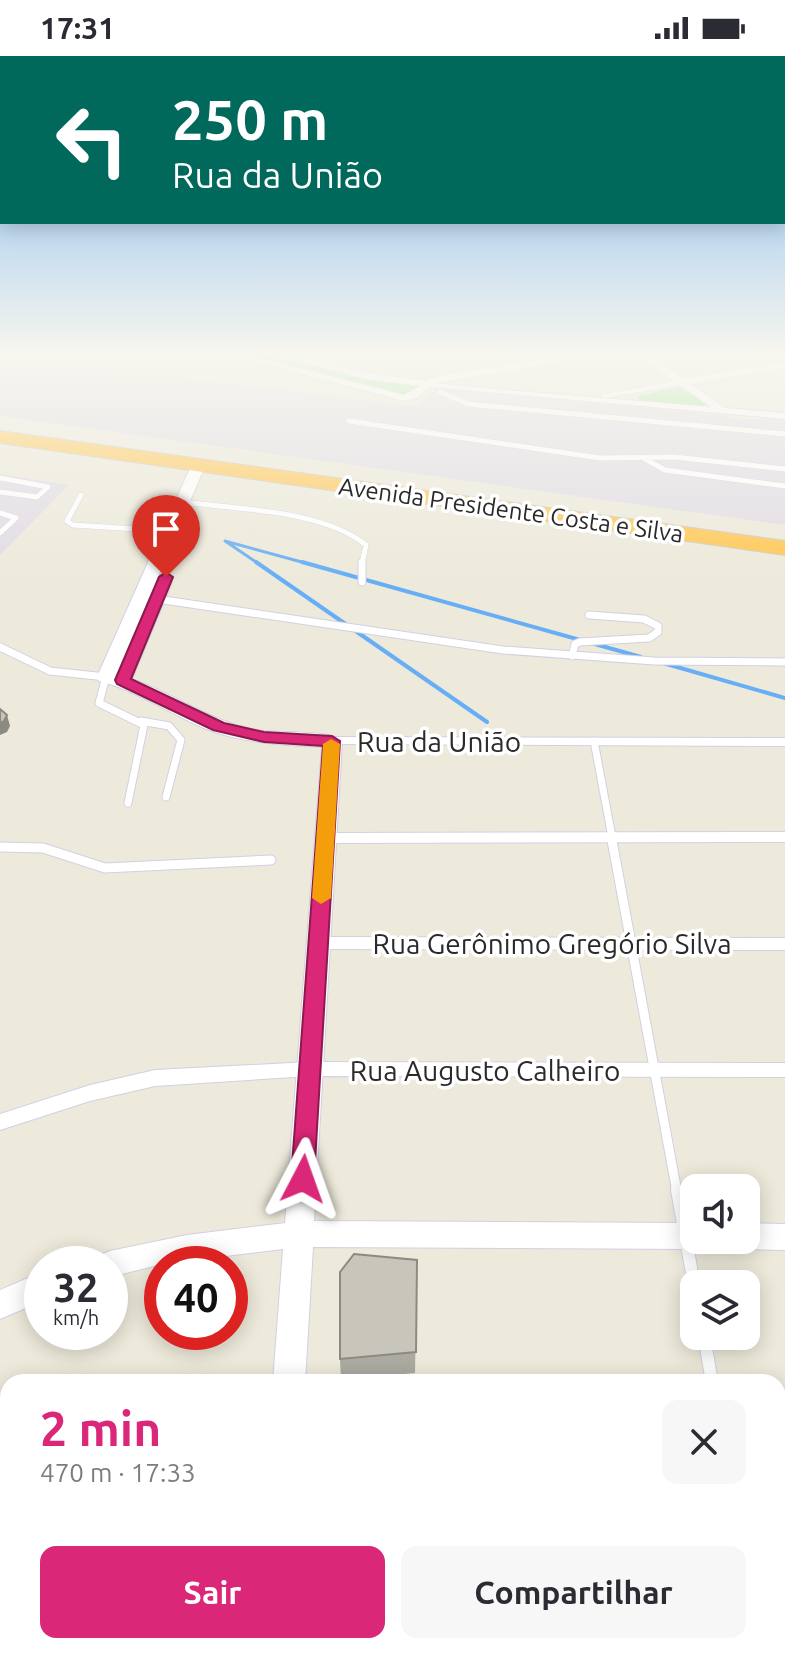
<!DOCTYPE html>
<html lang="pt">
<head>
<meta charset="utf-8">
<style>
	body { margin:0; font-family:Ubuntu,sans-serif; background:#f7f7f7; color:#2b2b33; height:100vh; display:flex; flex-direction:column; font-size:30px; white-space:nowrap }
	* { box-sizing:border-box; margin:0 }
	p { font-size:26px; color:#7c7c81 }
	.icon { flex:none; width:44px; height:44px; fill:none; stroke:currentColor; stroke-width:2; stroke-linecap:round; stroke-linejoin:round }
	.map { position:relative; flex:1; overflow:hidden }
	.panel { position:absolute; left:0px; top:1318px; width:786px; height:280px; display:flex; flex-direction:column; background:#fff; border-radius:24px 24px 0 0; box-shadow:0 4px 20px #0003 }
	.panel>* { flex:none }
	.hud { position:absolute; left:0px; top:0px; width:786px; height:168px; box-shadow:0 4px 20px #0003; background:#00695c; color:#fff; overflow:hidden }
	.tools { position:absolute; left:680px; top:1118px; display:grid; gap:16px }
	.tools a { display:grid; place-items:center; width:80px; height:80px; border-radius:16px; background:#fff; box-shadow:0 4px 20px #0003; font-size:40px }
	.speed { position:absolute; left:24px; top:1190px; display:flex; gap:16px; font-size:40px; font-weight:700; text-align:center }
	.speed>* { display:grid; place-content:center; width:104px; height:104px; border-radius:50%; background:#fff; box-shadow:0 4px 20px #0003; line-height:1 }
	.speed small { font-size:20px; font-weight:400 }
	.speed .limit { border:12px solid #d22; background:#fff; color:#111 }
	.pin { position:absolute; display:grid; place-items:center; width:68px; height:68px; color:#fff; margin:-82px -34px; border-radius:50% 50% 50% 0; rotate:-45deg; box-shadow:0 0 8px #0007 }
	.pin .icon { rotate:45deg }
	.me { position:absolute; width:88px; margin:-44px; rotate:4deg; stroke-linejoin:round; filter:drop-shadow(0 0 6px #0008) }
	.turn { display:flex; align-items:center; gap:28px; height:168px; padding:0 40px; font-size:36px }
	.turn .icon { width:104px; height:104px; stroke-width:2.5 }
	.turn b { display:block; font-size:56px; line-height:68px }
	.round { display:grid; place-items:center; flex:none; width:84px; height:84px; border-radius:16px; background:#f7f7f7 }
	.headline { display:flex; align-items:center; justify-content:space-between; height:136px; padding:0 40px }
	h1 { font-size:48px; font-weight:700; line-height:60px; color:#db2777 }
	.cta { display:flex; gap:16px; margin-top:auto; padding:16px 40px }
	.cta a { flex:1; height:92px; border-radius:16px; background:#db2777; color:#fff; font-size:32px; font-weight:700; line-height:92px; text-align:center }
	.cta a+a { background:#f7f7f7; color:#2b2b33 }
	.status { display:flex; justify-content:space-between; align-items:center; height:56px; padding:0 40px; background:#fff; direction:ltr }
	.status svg { height:22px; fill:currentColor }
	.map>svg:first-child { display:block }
	.industrial { fill:#e1dce5 }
	.green { fill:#9ce794 }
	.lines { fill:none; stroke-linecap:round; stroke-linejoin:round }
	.stream-far1 { stroke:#67aef6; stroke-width:3 }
	.stream { stroke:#67aef6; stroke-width:4 }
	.lane-far3-casing { stroke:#d1d0e4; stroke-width:6 }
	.lane-far2-casing { stroke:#d1d0e4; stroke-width:9 }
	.lane-far1-casing { stroke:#d1d0e4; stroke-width:11 }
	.lane-casing { stroke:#d1d0e4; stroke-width:14 }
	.street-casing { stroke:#d1d0e4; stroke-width:2 }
	.secondary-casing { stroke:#d1d0e4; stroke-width:2 }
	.highway-casing { stroke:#ccc; stroke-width:2 }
	.lane-far3 { stroke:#fff; stroke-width:5 }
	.lane-far2 { stroke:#fff; stroke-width:7 }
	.lane-far1 { stroke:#fff; stroke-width:9 }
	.lane { stroke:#fff; stroke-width:12 }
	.street { fill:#fff; fill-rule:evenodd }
	.secondary { fill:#fff; fill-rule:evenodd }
	.highway { fill:#ffc754; fill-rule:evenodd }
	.wall { fill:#acaaa1 }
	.shaded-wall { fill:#8c8b83 }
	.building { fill:#c8c6bb; stroke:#8c8b83; stroke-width:2 }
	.route { fill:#db2777; stroke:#8e194d; stroke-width:2 }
	.slow { fill:#f59e0b }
	.labels { text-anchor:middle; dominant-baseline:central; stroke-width:7; stroke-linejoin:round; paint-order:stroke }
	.far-street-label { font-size:24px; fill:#2a2a2a; stroke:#fff }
	.street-label { font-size:28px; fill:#2a2a2a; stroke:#fff }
</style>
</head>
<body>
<div class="status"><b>17:31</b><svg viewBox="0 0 49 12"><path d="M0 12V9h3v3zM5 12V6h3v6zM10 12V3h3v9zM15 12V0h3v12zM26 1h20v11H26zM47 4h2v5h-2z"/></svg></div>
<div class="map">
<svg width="785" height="1598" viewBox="0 0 785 1598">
	<rect width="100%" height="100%" fill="#edeadb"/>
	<path class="industrial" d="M 0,299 L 418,351 L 436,332 L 723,359 L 738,363 L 785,363 L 785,469 L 0,360 Z
		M 0,418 L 69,429 L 0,499 Z"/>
	<path class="green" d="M 243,299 L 268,299 L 355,321 L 421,330 L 404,339 Z
		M 679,331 L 706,348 L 701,351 L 641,346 L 637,340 Z"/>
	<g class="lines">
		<path class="stream-far1" d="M 259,508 L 225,485 L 309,508"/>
		<path class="stream" d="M 256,506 L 487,666
			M 302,506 L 641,601
			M 663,607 L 785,642"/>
		<g class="lane-far3-casing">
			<path id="lane-far3" d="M 440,336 L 468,348 L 785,378
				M 349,365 L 600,402 L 674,401 L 785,413
				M 645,403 L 665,414 L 785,430
				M 0,422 L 48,431 L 37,441 L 0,436
				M 81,439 L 67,465 L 73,469 L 184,476
				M 182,446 C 236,453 323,454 366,489 L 362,508
				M 0,457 L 16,462 L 0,477"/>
		</g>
		<g class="lane-far2-casing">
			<path id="lane-far2" d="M 362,506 L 362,526
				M 157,543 L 503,594 L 654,605 L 785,606
				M 0,591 L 50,615 L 106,621 L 99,647 L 144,669 L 128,747
				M 572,600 L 575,588 L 580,586 L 649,582 L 658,576 L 658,570 L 644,563 L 589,559
				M 141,665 L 169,670 L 181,684 L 166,741
				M 594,685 L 612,781"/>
		</g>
		<g class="lane-far1-casing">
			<path id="lane-far1" d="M 611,779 L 677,1136
				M 0,791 L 43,792 L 105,812 L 271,804"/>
		</g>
		<g class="lane-casing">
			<path id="lane" d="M 677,1134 L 694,1228
				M 704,1280 L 712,1326
				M 648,1590 L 649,1598"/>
		</g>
		<g class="street-casing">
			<path id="street" d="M 231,299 L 246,299 L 404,339 L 420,330 L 366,323 L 276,299 L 292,299 L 366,317 L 426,325 L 437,320 L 566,299 L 587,299 L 582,302 L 437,327 L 470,331 L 711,351 L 680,329 L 605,342 L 600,339 L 674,325 L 639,299 L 650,299 L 684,323 L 785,306 L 785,312 L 691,328 L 725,352 L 785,357 L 785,363 L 430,331 L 417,342 L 404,345 Z
				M 332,681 L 785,682 L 785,690 L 327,688 L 325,685 Z
				M 785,776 L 785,786 L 325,787 L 317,782 L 325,777 Z
				M 318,881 L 785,882 L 785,894 L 318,893 L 312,891 L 309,887 L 312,883 Z
				M 310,1006 L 785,1007 L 785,1021 L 310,1020 L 155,1030 L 90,1045 L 0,1074 L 0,1058 L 90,1029 L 155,1014 Z
				M 778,1383 L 785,1383 L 785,1407 L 778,1407 Z
				M 0,1417 L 8,1420 L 8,1469 L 0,1466 Z
				M 8,1473 L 8,1499 L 0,1502 L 0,1476 Z"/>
		</g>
		<g class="secondary-casing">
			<path id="secondary" d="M 198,406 L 205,410 L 156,525 L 164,521 L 172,526 L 132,623 C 177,639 215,669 264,675 C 281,677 332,674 342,685 L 314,1165 L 694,1167 L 694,1184 L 707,1184 L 704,1189 L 694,1193 L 313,1191 L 305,1326 L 273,1326 L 283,1193 L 162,1208 L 110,1221 L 110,1208 L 95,1208 L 100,1199 L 110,1195 L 187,1179 L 285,1167 L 322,691 C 282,689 243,687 206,673 C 170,658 138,635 99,625 L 97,621 L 191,410 Z
				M 746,1167 L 785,1168 L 785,1194 L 746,1193 L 736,1189 L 733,1184 L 746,1184 Z
				M 42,1216 L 42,1245 L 0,1263 L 0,1234 Z
				M 254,1590 L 290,1590 L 289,1598 L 253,1598 Z"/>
		</g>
		<g class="highway-casing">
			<path id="highway" d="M 0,375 L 785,485 L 785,499 L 0,387 Z"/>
		</g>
		<use href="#lane-far3" class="lane-far3"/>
		<use href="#lane-far2" class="lane-far2"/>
		<use href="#lane-far1" class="lane-far1"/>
		<use href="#lane" class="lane"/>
		<use href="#street" class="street"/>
		<use href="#secondary" class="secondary"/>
		<use href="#highway" class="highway"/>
	</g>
	<path class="wall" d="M 417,1204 L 415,1317 L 341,1324 L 340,1303 Z"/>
	<path class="shaded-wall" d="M 7,659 L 10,670 L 7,676 L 0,679 L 0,667 Z"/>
	<path class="building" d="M 0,653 L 7,659 L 4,665 L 0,667 Z
		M 354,1198 L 417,1204 L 416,1296 L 340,1303 L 340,1216 Z"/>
	<linearGradient id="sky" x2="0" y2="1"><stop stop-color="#74b2ee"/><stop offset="0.57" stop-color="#f7f6ef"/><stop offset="1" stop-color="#f7f6ef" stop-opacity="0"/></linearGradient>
	<rect width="785" height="523" fill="url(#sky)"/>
	<path class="route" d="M 166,516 L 173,521 L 131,623 L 224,667 L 264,676 L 332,680 L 340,685 L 314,1123 L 311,1130 L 303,1133 L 294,1130 L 291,1123 L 323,690 L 264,686 L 213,674 L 117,628 L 115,624 L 159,521 Z"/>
	<path class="slow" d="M 331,683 L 340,688 L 331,842 L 321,848 L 312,842 L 323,688 Z"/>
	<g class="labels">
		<g class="far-street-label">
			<text transform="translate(511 454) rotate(8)">Avenida Presidente Costa e Silva</text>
		</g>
		<g class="street-label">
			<text x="439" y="685">Rua da União</text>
			<text x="552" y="887">Rua Gerônimo Gregório Silva</text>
			<text x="485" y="1014">Rua Augusto Calheiro</text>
		</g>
	</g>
</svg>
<div class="tools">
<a><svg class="icon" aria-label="sound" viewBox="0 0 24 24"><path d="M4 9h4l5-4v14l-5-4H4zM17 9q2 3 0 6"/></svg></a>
<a><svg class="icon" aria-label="layers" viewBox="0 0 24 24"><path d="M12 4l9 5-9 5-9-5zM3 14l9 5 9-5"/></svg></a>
</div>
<div class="speed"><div>32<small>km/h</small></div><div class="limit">40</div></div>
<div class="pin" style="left:166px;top:521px;background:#d93025"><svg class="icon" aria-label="arrive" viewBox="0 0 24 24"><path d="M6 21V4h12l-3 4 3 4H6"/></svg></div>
<svg class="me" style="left:303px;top:1123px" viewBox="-20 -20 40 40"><path d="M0-17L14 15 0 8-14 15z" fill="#db2777" stroke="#fff" stroke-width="4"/></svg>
<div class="hud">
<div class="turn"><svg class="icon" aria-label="left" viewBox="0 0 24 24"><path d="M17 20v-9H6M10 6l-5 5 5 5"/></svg><div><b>250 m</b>Rua da União</div></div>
</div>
<section class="panel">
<div class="headline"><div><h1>2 min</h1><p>470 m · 17:33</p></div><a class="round"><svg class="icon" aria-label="close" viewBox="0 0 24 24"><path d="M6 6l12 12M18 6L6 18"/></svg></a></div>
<div class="cta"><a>Sair</a><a>Compartilhar</a></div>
</section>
</div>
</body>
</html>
